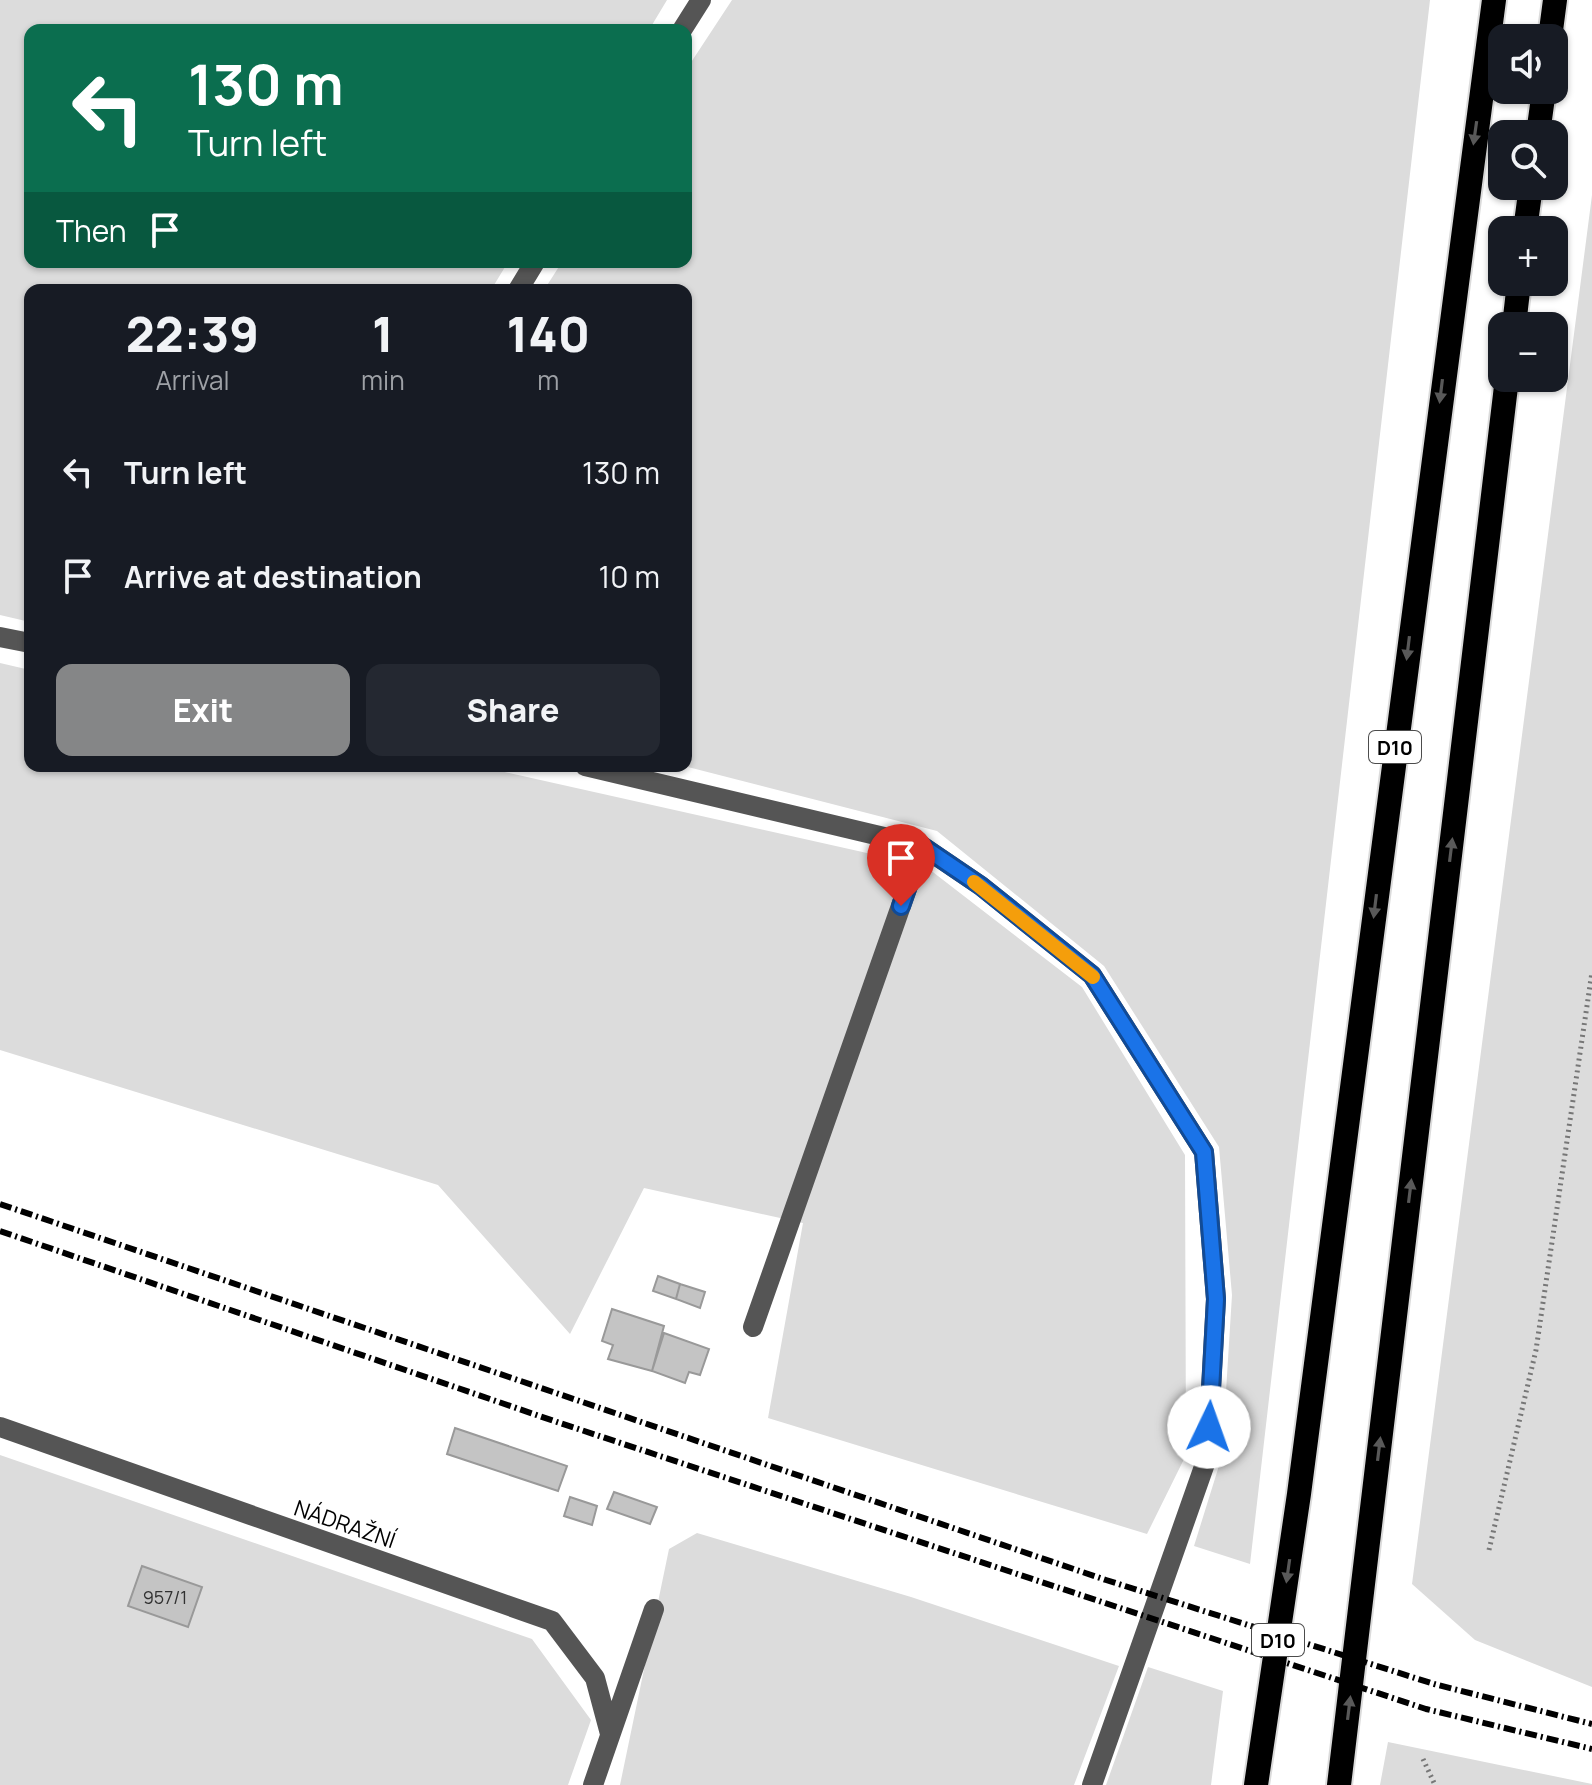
<!DOCTYPE html>
<html lang="en">
<head>
<meta charset="utf-8">
<style>
	body { margin:0; font-family:Manrope,sans-serif; background:#242831; color:#f1f3f6; height:100vh; display:flex; flex-direction:column; font-size:30px; white-space:nowrap }
	* { box-sizing:border-box; margin:0 }
	p { font-size:26px; color:#9ea1a6 }
	.icon { flex:none; width:44px; height:44px; fill:none; stroke:currentColor; stroke-width:2; stroke-linecap:round; stroke-linejoin:round }
	.map { position:relative; flex:1; overflow:hidden }
	.details { position:absolute; left:24px; top:284px; width:668px; height:488px; display:flex; flex-direction:column; background:#171b24; border-radius:16px; box-shadow:0 2px 6px #0004 }
	.details>* { flex:none }
	.guide { position:absolute; left:24px; top:24px; width:668px; height:244px; border-radius:16px; box-shadow:0 2px 6px #0004; background:#0b6e4f; color:#fff; overflow:hidden }
	.buttons { position:absolute; left:1488px; top:24px; display:grid; gap:16px }
	.buttons a { display:grid; place-items:center; width:80px; height:80px; border-radius:16px; background:#171b24; box-shadow:0 2px 6px #0004; font-size:40px }
	.pin { position:absolute; display:grid; place-items:center; width:68px; height:68px; color:#fff; margin:-82px -34px; border-radius:50% 50% 50% 0; rotate:-45deg; box-shadow:0 0 8px #0007 }
	.pin .icon { rotate:45deg }
	.me { position:absolute; width:88px; margin:-44px; rotate:3deg; stroke-linejoin:round; filter:drop-shadow(0 0 6px #0008) }
	.turn { display:flex; align-items:center; gap:28px; height:168px; padding:0 32px; font-size:36px }
	.turn .icon { width:104px; height:104px; stroke-width:2.5 }
	.turn b { display:block; font-size:56px; line-height:68px }
	.then { display:flex; align-items:center; height:76px; padding:0 32px; background:#0003; gap:16px; font-size:30px }
	.eta { display:flex; justify-content:space-evenly; align-items:center; height:136px; text-align:center }
	.eta b { font-size:48px; font-weight:800; line-height:56px }
	.cta { display:flex; gap:16px; margin-top:auto; padding:16px 32px }
	.cta a { flex:1; height:92px; border-radius:16px; background:#858687; color:#fff; font-size:32px; font-weight:800; line-height:92px; text-align:center }
	.cta a+a { background:#242831; color:#f1f3f6 }
	ul { padding:0; list-style:none }
	li { display:flex; align-items:center; gap:24px; height:104px; padding:0 32px }
	li div { flex:1 }
	li b { display:block; font-size:30px }
	li em { font-style:normal }
	.map>svg:first-child { display:block }
	.green { fill:#dcdcdc }
	.building { fill:#c4c4c4; stroke:#999; stroke-width:2 }
	.lines { fill:none; stroke-linecap:round; stroke-linejoin:round }
	.highway-casing { stroke:#dbdbdb; stroke-width:28 }
	.path { stroke:#777; stroke-width:5; stroke-dasharray:2 4; stroke-linecap:butt }
	.minor { stroke:#555; stroke-width:20 }
	.highway { stroke:#000; stroke-width:24 }
	.rail { stroke:#000; stroke-width:6; stroke-dasharray:12 4 2 4; stroke-linecap:butt }
	.oneway { fill:#595959 }
	.route-casing { stroke:#114b97; stroke-width:20 }
	.route { stroke:#1a73e8; stroke-width:14 }
	.slow { stroke:#f59e0b; stroke-width:14 }
	.labels { text-anchor:middle; dominant-baseline:central; stroke-width:6; stroke-linejoin:round; paint-order:stroke }
	.number-label { font-size:18px; fill:#313131 }
	.shield { fill:#fff; stroke:#4c4c4c; stroke-width:2 }
	.shield-label { font-size:20px; font-weight:bold; fill:#000 }
	.street-label { font-size:22px; fill:#000; stroke:#fff }
</style>
</head>
<body>
<div class="map">
<svg width="1592" height="1785" viewBox="0 0 1592 1785">
	<rect width="100%" height="100%" fill="#fff"/>
	<path class="green" d="M 0,0 L 667,0 L 649,30 L 30,30 L 30,262 L 508,262 L 491,290 L 30,290 L 30,622 L 0,615 Z
		M 732,0 L 1430,0 L 1250,1564 L 1194,1546 L 1222,1456 L 1232,1295 L 1219,1147 L 1104,966 L 937,831 L 684,766 L 686,290 L 544,290 L 562,262 L 686,262 L 686,70 Z
		M 1592,195 L 1592,1687 L 1475,1640 L 1412,1584 Z
		M 0,663 L 30,670 L 30,766 L 478,766 L 925,866 L 1082,987 L 1185,1155 L 1186,1455 L 1147,1534 L 768,1418 L 803,1223 L 644,1188 L 570,1334 L 438,1185 L 0,1050 Z
		M 0,1455 L 532,1639 L 591,1720 L 568,1785 L 0,1785 Z
		M 697,1533 L 911,1597 L 1119,1666 L 1074,1785 L 620,1785 L 669,1549 Z
		M 1148,1667 L 1223,1691 L 1211,1785 L 1106,1785 Z
		M 1388,1742 L 1592,1784 L 1592,1785 L 1380,1785 Z"/>
	<path class="building" d="M 658,1276 L 680,1284 L 676,1299 L 653,1291 Z
		M 680,1284 L 705,1292 L 700,1308 L 676,1299 Z
		M 612,1309 L 664,1326 L 652,1371 L 608,1359 L 613,1345 L 602,1341 Z
		M 664,1333 L 709,1349 L 700,1375 L 689,1372 L 685,1383 L 652,1371 Z
		M 455,1428 L 567,1466 L 558,1491 L 447,1454 Z
		M 614,1492 L 657,1507 L 650,1524 L 607,1509 Z
		M 570,1497 L 597,1506 L 592,1525 L 564,1516 Z
		M 142,1566 L 202,1587 L 188,1627 L 128,1606 Z"/>
	<g class="lines">
		<g class="highway-casing">
			<path id="highway" d="M 1550,38 L 1555,0
				M 1538,134 L 1544,90
				M 1525,230 L 1531,186
				M 1514,326 L 1519,282
				M 1256,1785 L 1299,1494 L 1494,0
				M 1339,1785 L 1507,378"/>
		</g>
		<path class="path" d="M 1489,1550 L 1536,1350 L 1592,972
			M 1423,1759 L 1435,1785"/>
		<path class="minor" d="M 682,30 L 701,0
			M 518,290 L 535,262
			M 0,637 L 30,643
			M 585,766 L 922,846 L 981,886 L 1092,975 L 1204,1152 L 1216,1299 L 1207,1458 L 1092,1785
			M 753,1327 L 922,846
			M 0,1427 L 552,1621 L 595,1678 L 610,1734
			M 593,1785 L 654,1609"/>
		<use href="#highway" class="highway"/>
		<path class="rail" d="M 0,1204 L 1106,1580 L 1434,1684 L 1592,1724
			M 0,1231 L 557,1422 L 1426,1709 L 1592,1749"/>
	</g>
	<defs><path id="oneway-solid" d="M-6-.8H1V-3.2L6.5 0L1 3.2V.8H-6Z" transform="scale(2)"/></defs>
	<g class="oneway">
		<use href="#oneway-solid" transform="translate(1475 133) rotate(98)"/>
		<use href="#oneway-solid" transform="translate(1441 391) rotate(97)"/>
		<use href="#oneway-solid" transform="translate(1408 648) rotate(97)"/>
		<use href="#oneway-solid" transform="translate(1451 850) rotate(-83)"/>
		<use href="#oneway-solid" transform="translate(1375 906) rotate(97)"/>
		<use href="#oneway-solid" transform="translate(1410 1191) rotate(-83)"/>
		<use href="#oneway-solid" transform="translate(1379 1449) rotate(-83)"/>
		<use href="#oneway-solid" transform="translate(1288 1571) rotate(98)"/>
		<use href="#oneway-solid" transform="translate(1349 1708) rotate(-83)"/>
	</g>
	<g class="lines">
		<g class="route-casing">
			<path id="route" d="M 901,906 L 922,846 L 981,886 L 1092,975 L 1204,1152 L 1216,1299 L 1209,1427"/>
		</g>
		<use href="#route" class="route"/>
		<path class="slow" d="M 974,882 L 1093,977"/>
	</g>
	<g class="labels">
		<g class="number-label">
			<text x="165" y="1597">957/1</text>
		</g>
		<g class="shield">
			<rect x="1369" y="731" width="52" height="32" rx="6"/>
			<rect x="1252" y="1624" width="52" height="32" rx="6"/>
		</g>
		<g class="shield-label">
			<text x="1395" y="747">D10</text>
			<text x="1278" y="1640">D10</text>
		</g>
		<g class="street-label">
			<text transform="translate(345 1524) rotate(19)">NÁDRAŽNÍ</text>
		</g>
	</g>
</svg>
<div class="buttons">
<a><svg class="icon" aria-label="sound" viewBox="0 0 24 24"><path d="M4 9h4l5-4v14l-5-4H4zM17 9q2 3 0 6"/></svg></a>
<a><svg class="icon" aria-label="search" viewBox="0 0 24 24"><circle cx="10" cy="10" r="6"/><path d="M15 15l6 6"/></svg></a>
<a>+</a>
<a>−</a>
</div>
<div class="pin" style="left:901px;top:906px;background:#d93025"><svg class="icon" aria-label="arrive" viewBox="0 0 24 24"><path d="M6 21V4h12l-3 4 3 4H6"/></svg></div>
<svg class="me" style="left:1209px;top:1427px" viewBox="-20 -20 40 40"><circle r="19" fill="#fff"/><path d="M0-13L10 11 0 6-10 11z" fill="#1a73e8"/></svg>
<div class="guide">
<div class="turn"><svg class="icon" aria-label="left" viewBox="0 0 24 24"><path d="M17 20v-9H6M10 6l-5 5 5 5"/></svg><div><b>130 m</b>Turn left</div></div>
<div class="then">Then<svg class="icon" aria-label="arrive" viewBox="0 0 24 24"><path d="M6 21V4h12l-3 4 3 4H6"/></svg></div>
</div>
<section class="details">
<div class="eta">
<div><b>22:39</b><p>Arrival</p></div>
<div><b>1</b><p>min</p></div>
<div><b>140</b><p>m</p></div>
</div>
<ul>
<li><svg class="icon" aria-label="left" viewBox="0 0 24 24"><path d="M17 20v-9H6M10 6l-5 5 5 5"/></svg><div><b>Turn left</b></div><em>130 m</em></li>
<li><svg class="icon" aria-label="arrive" viewBox="0 0 24 24"><path d="M6 21V4h12l-3 4 3 4H6"/></svg><div><b>Arrive at destination</b></div><em>10 m</em></li>
</ul>
<div class="cta"><a>Exit</a><a>Share</a></div>
</section>
</div>
</body>
</html>
